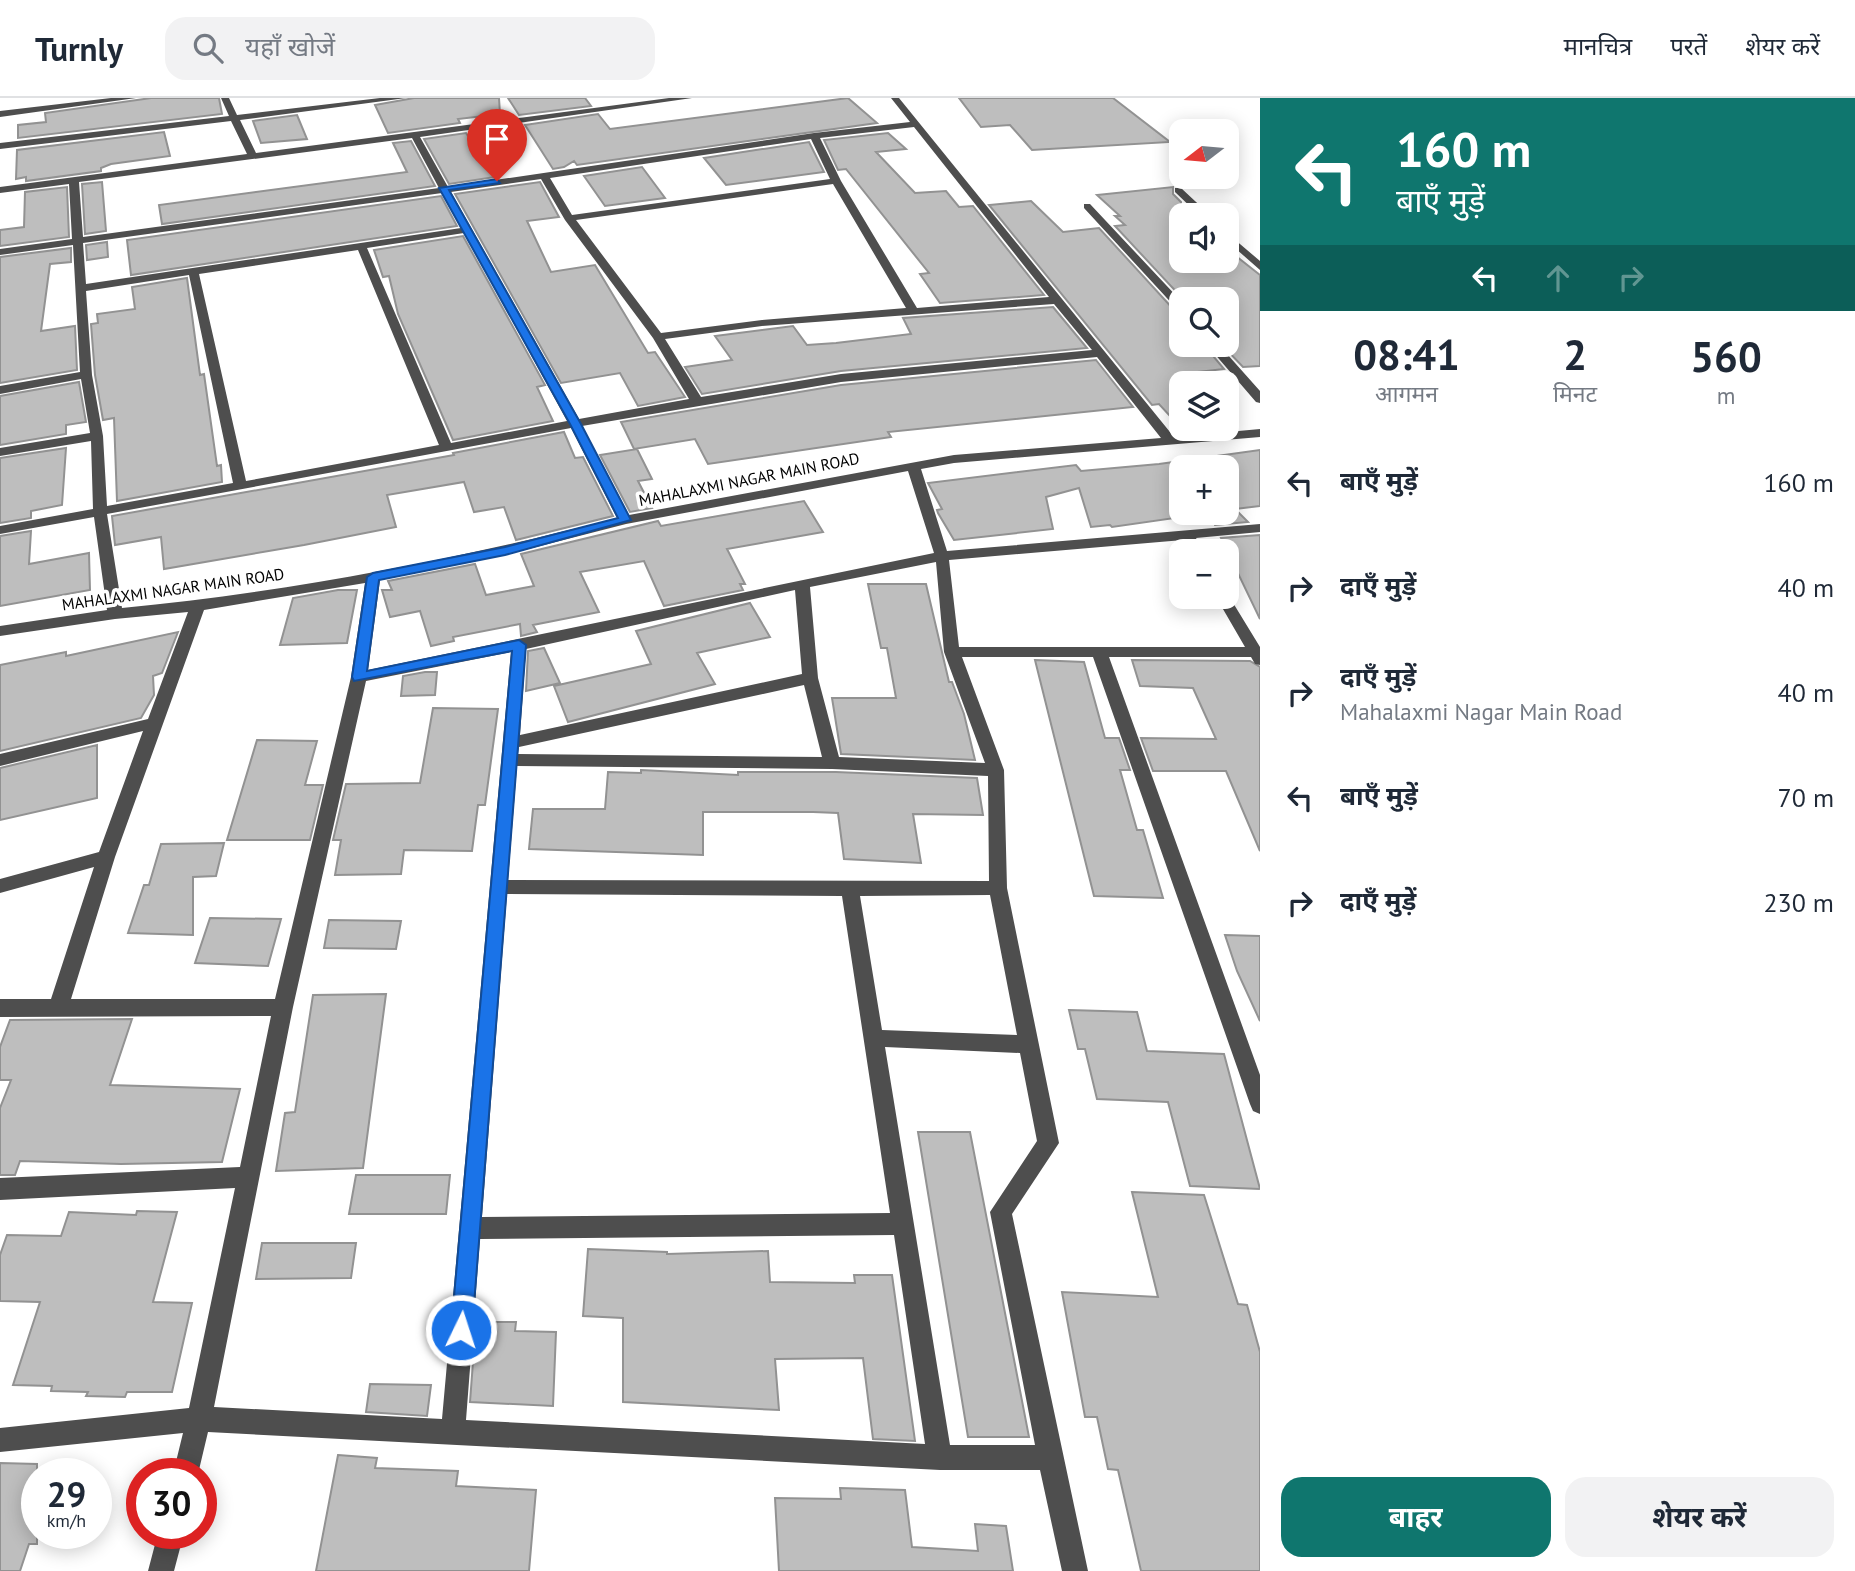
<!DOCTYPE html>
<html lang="hi">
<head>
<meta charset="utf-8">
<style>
	body { margin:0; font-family:"PT Sans","Noto Sans Devanagari",sans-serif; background:#f2f2f3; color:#1f2937; height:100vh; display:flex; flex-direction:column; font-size:26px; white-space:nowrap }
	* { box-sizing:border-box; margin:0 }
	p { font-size:23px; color:#747a83 }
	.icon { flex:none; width:38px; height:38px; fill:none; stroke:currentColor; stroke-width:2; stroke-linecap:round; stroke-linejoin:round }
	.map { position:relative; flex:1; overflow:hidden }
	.sheet { display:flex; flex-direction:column; background:#fff; width:595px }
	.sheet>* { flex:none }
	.top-card { background:#0f766e; color:#fff; overflow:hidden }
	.needle { width:46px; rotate:254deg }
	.controls { position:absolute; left:1169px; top:21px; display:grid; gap:14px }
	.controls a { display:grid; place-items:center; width:70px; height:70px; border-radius:14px; background:#fff; box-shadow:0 4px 18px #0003; font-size:35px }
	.speed { position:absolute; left:21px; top:1360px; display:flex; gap:14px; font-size:35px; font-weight:700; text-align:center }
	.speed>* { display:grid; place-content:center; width:91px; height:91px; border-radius:50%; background:#fff; box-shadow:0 4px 18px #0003; line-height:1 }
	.speed small { font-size:18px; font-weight:400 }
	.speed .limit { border:10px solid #d22; background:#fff; color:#111 }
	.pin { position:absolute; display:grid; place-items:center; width:60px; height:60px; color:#fff; margin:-72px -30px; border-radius:50% 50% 50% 0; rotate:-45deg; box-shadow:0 0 7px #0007 }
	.pin .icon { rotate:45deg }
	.me { position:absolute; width:77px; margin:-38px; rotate:4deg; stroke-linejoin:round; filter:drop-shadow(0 0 5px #0008) }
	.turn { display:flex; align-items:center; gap:24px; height:147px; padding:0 21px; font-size:32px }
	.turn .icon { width:91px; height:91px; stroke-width:2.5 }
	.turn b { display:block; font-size:49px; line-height:60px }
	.lanes { display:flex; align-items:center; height:66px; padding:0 21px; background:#0003; justify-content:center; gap:35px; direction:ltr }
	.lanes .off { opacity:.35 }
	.eta { display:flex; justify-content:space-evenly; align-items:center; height:119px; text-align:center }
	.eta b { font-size:42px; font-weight:700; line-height:49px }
	.primary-button { display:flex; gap:14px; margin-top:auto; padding:14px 21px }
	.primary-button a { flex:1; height:80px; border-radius:21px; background:#0f766e; color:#fff; font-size:28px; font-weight:700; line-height:80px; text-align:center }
	.primary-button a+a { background:#f2f2f3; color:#1f2937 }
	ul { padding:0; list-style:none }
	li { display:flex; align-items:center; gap:21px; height:105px; padding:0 21px }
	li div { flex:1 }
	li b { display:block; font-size:26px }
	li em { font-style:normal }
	header { display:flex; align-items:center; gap:42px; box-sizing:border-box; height:98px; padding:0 35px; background:#fff; border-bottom:2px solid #e0e1e3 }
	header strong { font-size:33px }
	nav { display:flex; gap:38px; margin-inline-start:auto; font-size:24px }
	.search { width:490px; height:63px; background:#f2f2f3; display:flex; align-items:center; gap:18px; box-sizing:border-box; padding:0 24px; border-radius:21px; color:#747a83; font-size:26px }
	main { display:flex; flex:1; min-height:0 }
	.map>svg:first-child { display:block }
	.building { fill:#bebebe; stroke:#929292; stroke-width:2; fill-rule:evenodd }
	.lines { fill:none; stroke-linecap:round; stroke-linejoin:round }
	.minor { fill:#4e4e4e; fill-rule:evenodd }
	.route { fill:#1a73e8; stroke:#114b97; stroke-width:2 }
	.labels { text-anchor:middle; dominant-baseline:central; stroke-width:7; stroke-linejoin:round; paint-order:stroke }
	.far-street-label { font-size:16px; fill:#000; stroke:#fff }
</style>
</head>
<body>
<header>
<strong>Turnly</strong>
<div class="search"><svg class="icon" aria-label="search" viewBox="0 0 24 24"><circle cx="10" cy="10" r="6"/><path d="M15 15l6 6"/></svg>यहाँ खोजें</div>
<nav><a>मानचित्र</a><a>परतें</a><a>शेयर करें</a></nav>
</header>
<main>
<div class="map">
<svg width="1260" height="1473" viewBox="0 0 1260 1473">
	<rect width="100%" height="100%" fill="#fff"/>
	<path class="building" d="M 151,0 L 219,0 L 222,16 L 18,40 L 18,27 L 46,24 L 45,15 Z
		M 414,0 L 499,0 L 500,16 L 458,21 L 460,25 L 388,35 L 375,7 Z
		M 508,0 L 585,0 L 591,8 L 519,17 Z
		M 848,0 L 877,25 L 577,67 L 574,63 L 564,69 L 553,71 L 525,27 L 598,16 L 610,31 Z
		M 959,0 L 1113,0 L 1170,44 L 1032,52 L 1010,27 L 981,29 Z
		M 297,17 L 307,41 L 261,45 L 253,23 Z
		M 164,34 L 170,58 L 111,66 L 101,70 L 101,73 L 26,83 L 26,79 L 16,81 L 17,52 Z
		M 466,35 L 495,79 L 449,86 L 424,41 Z
		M 888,35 L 906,51 L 876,54 L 915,95 L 946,93 L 959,109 L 973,108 L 1044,197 L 940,205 L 920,176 L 929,175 L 846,71 L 838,72 L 824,42 Z
		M 411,43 L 435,88 L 162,126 L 159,107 L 407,74 L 393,45 Z
		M 809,44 L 824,74 L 726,87 L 704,60 Z
		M 642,69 L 665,100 L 605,108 L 584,78 Z
		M 102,84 L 106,133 L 85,136 L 82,86 Z
		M 540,84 L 559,119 L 527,123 L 551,174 L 595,167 L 648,255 L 655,254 L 685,299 L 638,308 L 620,275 L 561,285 L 455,96 Z
		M 67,89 L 69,139 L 0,148 L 0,132 L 24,129 L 25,94 Z
		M 1173,89 L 1173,96 L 1181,104 L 1181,163 L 1227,163 L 1227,151 L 1260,177 L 1260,268 L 1243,269 L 1222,247 L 1227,247 L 1227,201 L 1183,201 L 1115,128 L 1125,127 L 1115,118 L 1120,118 L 1097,97 Z
		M 441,98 L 457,128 L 131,177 L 127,142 Z
		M 1031,103 L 1063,134 L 1099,130 L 1175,213 L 1181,214 L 1181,247 L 1204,247 L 1224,271 L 1181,276 L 1181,330 L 1159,306 L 1152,307 L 989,107 Z
		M 463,138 L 545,287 L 537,289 L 553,323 L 453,342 L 398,216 L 389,178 L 383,179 L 374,152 Z
		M 107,144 L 108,159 L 87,162 L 86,147 Z
		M 71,150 L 71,164 L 50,166 L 41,233 L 75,228 L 77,272 L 0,285 L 0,159 Z
		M 187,180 L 200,277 L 204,276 L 217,368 L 221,367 L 222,384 L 117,403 L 114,320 L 103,322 L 95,277 L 91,226 L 98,225 L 97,216 L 135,211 L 132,189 Z
		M 1053,209 L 1087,250 L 841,273 L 702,296 L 685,269 L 732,262 L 715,238 L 793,228 L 807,247 L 836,245 L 911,236 L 903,220 Z
		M 1096,262 L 1133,309 L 888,334 L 891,339 L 708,366 L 695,341 L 634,351 L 621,324 L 841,287 Z
		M 79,284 L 86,324 L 66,327 L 66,336 L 0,347 L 0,298 Z
		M 564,334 L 575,360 L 583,359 L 613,418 L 516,442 L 504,409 L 474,414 L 464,384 L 387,397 L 396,429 L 304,447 L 164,471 L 161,439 L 115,447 L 112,418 L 454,357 L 453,355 Z
		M 66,350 L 62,407 L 31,413 L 31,420 L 0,425 L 0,360 Z
		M 637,351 L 652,381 L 638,383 L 652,410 L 630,414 L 600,357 Z
		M 1260,352 L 1260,408 L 1235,411 L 1248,424 L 1215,427 L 1209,415 L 1112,429 L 1110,427 L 1091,429 L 1079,390 L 1046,399 L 1053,431 L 954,442 L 938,415 L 937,412 L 942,411 L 928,385 L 1076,367 L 1081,373 L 1159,366 ZM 1181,369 L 1227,369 L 1227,415 L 1181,415 Z
		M 804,403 L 823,434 L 727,451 L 745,486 L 740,486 L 743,492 L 664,508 L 644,463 L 580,474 L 599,514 L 533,527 L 537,534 L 521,538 L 520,526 L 453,539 L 454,543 L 431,548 L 420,513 L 390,519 L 382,492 L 392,492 L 388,483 L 475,466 L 486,497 L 534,488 L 521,456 L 658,423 L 661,428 Z
		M 31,433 L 29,466 L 89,455 L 90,492 L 0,508 L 0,438 Z
		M 1260,437 L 1260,521 L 1221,440 Z
		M 868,486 L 926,486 L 949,584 L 952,584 L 964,616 L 975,662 L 841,656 L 832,600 L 896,600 L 887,550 L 881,550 Z
		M 338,492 L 357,492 L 347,545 L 280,547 L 293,500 Z
		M 750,505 L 770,539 L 697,555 L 715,586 L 568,624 L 554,588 L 651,566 L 636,533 Z
		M 178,534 L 162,575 L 153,578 L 154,597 L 141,620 L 0,653 L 0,567 L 66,554 L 66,558 Z
		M 544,550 L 560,585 L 526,593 L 528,553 Z
		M 1035,562 L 1084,564 L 1105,640 L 1119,640 L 1130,672 L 1120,672 L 1137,732 L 1143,732 L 1163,800 L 1094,798 Z
		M 1132,562 L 1250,563 L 1260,569 L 1260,753 L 1226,673 L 1153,673 L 1141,640 L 1216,641 L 1193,590 L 1140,588 Z
		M 425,574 L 437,574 L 435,597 L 401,598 L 403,578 Z
		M 433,610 L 498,611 L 485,707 L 478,707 L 472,753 L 404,752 L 401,776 L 335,777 L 341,742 L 333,742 L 346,686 L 420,685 Z
		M 257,642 L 317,643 L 305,687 L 323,687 L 310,742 L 227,742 Z
		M 97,647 L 97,700 L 0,722 L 0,670 Z
		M 641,672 L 738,677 L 738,674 L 836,674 L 977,680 L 983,717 L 913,716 L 921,765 L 844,761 L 838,715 L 813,714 L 703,714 L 703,757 L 529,751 L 533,711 L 605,711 L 608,674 L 641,675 Z
		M 224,745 L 216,778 L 193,779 L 193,837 L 128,835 L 144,787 L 149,787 L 161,746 Z
		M 210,820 L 281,821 L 268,868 L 195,865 Z
		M 329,822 L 401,823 L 396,851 L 324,850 Z
		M 1225,837 L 1260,838 L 1260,923 L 1237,873 Z
		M 386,896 L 363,1070 L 276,1073 L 285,1015 L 295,1014 L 313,897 Z
		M 1069,912 L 1137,914 L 1147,953 L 1224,956 L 1260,1091 L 1190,1088 L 1168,1004 L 1097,1001 L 1085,951 L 1078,951 Z
		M 132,921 L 110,987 L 240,991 L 222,1064 L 121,1066 L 20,1063 L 15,1077 L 0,1077 L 0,1010 L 11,982 L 0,982 L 0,949 L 10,922 Z
		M 918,1034 L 970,1034 L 1029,1339 L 968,1339 Z
		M 356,1077 L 450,1077 L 446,1116 L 349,1116 Z
		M 1132,1094 L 1204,1097 L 1238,1206 L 1247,1207 L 1260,1254 L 1260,1473 L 1141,1473 L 1118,1372 L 1108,1371 L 1097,1319 L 1085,1319 L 1062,1194 L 1158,1199 Z
		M 137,1113 L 177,1114 L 153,1204 L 192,1205 L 172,1294 L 127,1294 L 125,1299 L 86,1298 L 88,1294 L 51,1293 L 52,1288 L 13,1287 L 40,1204 L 0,1203 L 0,1157 L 7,1137 L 61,1138 L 69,1114 L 136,1117 Z
		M 262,1145 L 356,1145 L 351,1180 L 256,1181 Z
		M 588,1151 L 667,1154 L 667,1156 L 768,1153 L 770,1184 L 855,1185 L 854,1177 L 892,1177 L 915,1343 L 873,1341 L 863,1260 L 775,1261 L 779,1312 L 623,1304 L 623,1220 L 583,1218 Z
		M 476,1224 L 516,1224 L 515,1233 L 556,1234 L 553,1308 L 470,1304 Z
		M 370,1286 L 431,1287 L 427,1318 L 366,1314 Z
		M 338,1357 L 377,1360 L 375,1370 L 458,1373 L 456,1388 L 536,1392 L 529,1473 L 316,1473 Z
		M 0,1365 L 37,1366 L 37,1446 L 29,1446 L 20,1473 L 0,1473 Z
		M 840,1390 L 905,1392 L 912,1449 L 978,1453 L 975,1426 L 1006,1428 L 1013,1473 L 779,1473 L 775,1400 L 841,1401 Z"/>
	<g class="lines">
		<path class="minor" d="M 111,0 L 136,0 L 0,19 L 0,13 Z
			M 221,0 L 229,0 L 237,17 L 380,0 L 406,0 L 240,22 L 256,55 L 669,0 L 692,0 L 420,39 L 448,89 L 814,35 L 910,24 L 891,0 L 899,0 L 1174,339 L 1260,331 L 1260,339 L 954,365 L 921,371 L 947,453 L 1260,426 L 1260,434 L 1196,440 L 1204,453 L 1190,453 L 1183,442 L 949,462 L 959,549 L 1245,549 L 1216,499 L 1227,499 L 1227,495 L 1260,549 L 1260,567 L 1255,566 L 1251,559 L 1109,559 L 1260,977 L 1260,1016 L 1253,1013 L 1250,1006 L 1093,559 L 962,559 L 1004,672 L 1007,790 L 1059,1045 L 1012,1116 L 1088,1473 L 1062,1473 L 1040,1372 L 940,1372 L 208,1334 L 198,1376 L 173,1376 L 183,1335 L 0,1354 L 0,1330 L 189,1310 L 235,1090 L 0,1102 L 0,1080 L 240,1069 L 271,918 L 0,919 L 0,901 L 51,901 L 94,769 L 0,795 L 0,781 L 99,754 L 143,633 L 0,668 L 0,656 L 148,621 L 188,514 L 115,521 L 0,538 L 0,528 L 107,512 L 94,419 L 0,436 L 0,428 L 93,411 L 91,343 L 0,358 L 0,350 L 90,335 L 81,281 L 0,296 L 0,288 L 80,274 L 73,147 L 0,157 L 0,151 L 72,141 L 69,86 L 0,95 L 0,89 L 247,56 L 231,23 L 0,51 L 0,45 L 229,18 ZM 914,29 L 1049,199 L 917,210 L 841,83 L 820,40 ZM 412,40 L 439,90 L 83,139 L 79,84 ZM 811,41 L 830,81 L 572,117 L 550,80 ZM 541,81 L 565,122 L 653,240 L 689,301 L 579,321 L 451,94 ZM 833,86 L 906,210 L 762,222 L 661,235 L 576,122 ZM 442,95 L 461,130 L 86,186 L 83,145 ZM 464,135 L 567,323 L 451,345 L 367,150 ZM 358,152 L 439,347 L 246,383 L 199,176 ZM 189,177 L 233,385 L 107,408 L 103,338 L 92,277 L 86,193 ZM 1054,206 L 1092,252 L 841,276 L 701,299 L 665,241 L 762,228 ZM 1097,259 L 1161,340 L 954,357 L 629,417 L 582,328 L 841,284 ZM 571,330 L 617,420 C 454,462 289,494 122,510 L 107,416 ZM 908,373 L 934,455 L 368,572 L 380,482 L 505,457 L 626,426 ZM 936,464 L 944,554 L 985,665 L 839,659 L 818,580 L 810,489 ZM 365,485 L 351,579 L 275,901 L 71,901 L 115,759 L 204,512 ZM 795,492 L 802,576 L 520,637 L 526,551 ZM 511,554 L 442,1321 L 214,1309 L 293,909 L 366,583 ZM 804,587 L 822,659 L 518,656 L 519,649 ZM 517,668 L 832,671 L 988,678 L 989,783 L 508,782 ZM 507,796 L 842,798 L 890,1115 L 482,1119 ZM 990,797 L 1017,937 L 882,932 L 860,798 ZM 885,949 L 1020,955 L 1037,1043 L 990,1114 L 1035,1347 L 950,1347 ZM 894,1137 L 925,1346 L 466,1322 L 480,1141 Z
			M 1175,90 L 1181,90 L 1210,117 L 1199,117 L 1175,94 Z
			M 1084,106 L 1090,106 L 1181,203 L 1181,212 L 1177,211 L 1084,110 Z
			M 1227,135 L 1260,163 L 1260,172 L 1227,143 Z
			M 1207,247 L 1219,247 L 1260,293 L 1260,305 L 1256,304 Z
			M 158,1435 L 184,1435 L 174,1473 L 148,1473 Z"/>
	</g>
	<path class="route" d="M 497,81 L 500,85 L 449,92 L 581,326 L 631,422 L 505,457 L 379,482 L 367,573 L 519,542 L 526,547 L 472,1232 L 469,1239 L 461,1243 L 454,1239 L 451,1232 L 512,553 L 354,583 L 352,579 L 367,479 L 373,475 L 505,449 L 618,420 L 570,326 L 439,90 Z"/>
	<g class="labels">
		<g class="far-street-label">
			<text transform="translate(749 381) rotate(-11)">MAHALAXMI NAGAR MAIN ROAD</text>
			<text transform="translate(173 491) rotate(-8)">MAHALAXMI NAGAR MAIN ROAD</text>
		</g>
	</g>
</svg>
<div class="controls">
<a><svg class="needle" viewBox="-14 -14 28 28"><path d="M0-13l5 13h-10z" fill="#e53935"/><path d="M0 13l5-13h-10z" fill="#747a83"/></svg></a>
<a><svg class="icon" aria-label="sound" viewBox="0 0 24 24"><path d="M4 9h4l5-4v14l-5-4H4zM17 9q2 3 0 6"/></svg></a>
<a><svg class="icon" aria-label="search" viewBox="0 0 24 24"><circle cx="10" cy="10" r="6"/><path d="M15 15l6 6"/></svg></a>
<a><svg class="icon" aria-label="layers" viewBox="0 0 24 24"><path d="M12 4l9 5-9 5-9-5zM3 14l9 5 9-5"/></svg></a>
<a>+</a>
<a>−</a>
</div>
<div class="speed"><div>29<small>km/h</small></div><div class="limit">30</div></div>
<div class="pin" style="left:497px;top:83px;background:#d93025"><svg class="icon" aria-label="arrive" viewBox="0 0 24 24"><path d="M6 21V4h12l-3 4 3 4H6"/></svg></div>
<svg class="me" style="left:461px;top:1232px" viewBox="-20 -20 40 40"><circle r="17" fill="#1a73e8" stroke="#fff" stroke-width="3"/><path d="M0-11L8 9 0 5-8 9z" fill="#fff"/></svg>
</div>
<section class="sheet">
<div class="top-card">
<div class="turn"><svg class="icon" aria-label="left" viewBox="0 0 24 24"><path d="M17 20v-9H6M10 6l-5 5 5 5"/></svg><div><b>160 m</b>बाएँ मुड़ें</div></div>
<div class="lanes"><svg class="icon" aria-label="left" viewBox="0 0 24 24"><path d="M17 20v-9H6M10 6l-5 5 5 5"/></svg><svg class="icon off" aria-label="ahead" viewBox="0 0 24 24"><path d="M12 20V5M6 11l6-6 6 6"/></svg><svg class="icon off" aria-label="right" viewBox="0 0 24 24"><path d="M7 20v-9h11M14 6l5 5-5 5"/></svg></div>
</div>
<div class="eta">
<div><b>08:41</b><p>आगमन</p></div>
<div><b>2</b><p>मिनट</p></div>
<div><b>560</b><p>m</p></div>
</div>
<ul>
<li><svg class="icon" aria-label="left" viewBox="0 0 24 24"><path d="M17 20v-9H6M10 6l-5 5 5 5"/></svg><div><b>बाएँ मुड़ें</b></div><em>160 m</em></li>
<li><svg class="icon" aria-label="right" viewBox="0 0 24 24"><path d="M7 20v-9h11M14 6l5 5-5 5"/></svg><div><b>दाएँ मुड़ें</b></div><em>40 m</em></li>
<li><svg class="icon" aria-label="right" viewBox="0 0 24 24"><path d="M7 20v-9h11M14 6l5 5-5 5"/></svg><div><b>दाएँ मुड़ें</b><p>Mahalaxmi Nagar Main Road</p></div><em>40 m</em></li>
<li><svg class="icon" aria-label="left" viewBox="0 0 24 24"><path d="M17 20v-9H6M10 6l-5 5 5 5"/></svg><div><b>बाएँ मुड़ें</b></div><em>70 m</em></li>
<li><svg class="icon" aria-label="right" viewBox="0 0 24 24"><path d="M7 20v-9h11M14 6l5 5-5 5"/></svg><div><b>दाएँ मुड़ें</b></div><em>230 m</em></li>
</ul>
<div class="primary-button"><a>बाहर</a><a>शेयर करें</a></div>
</section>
</main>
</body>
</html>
